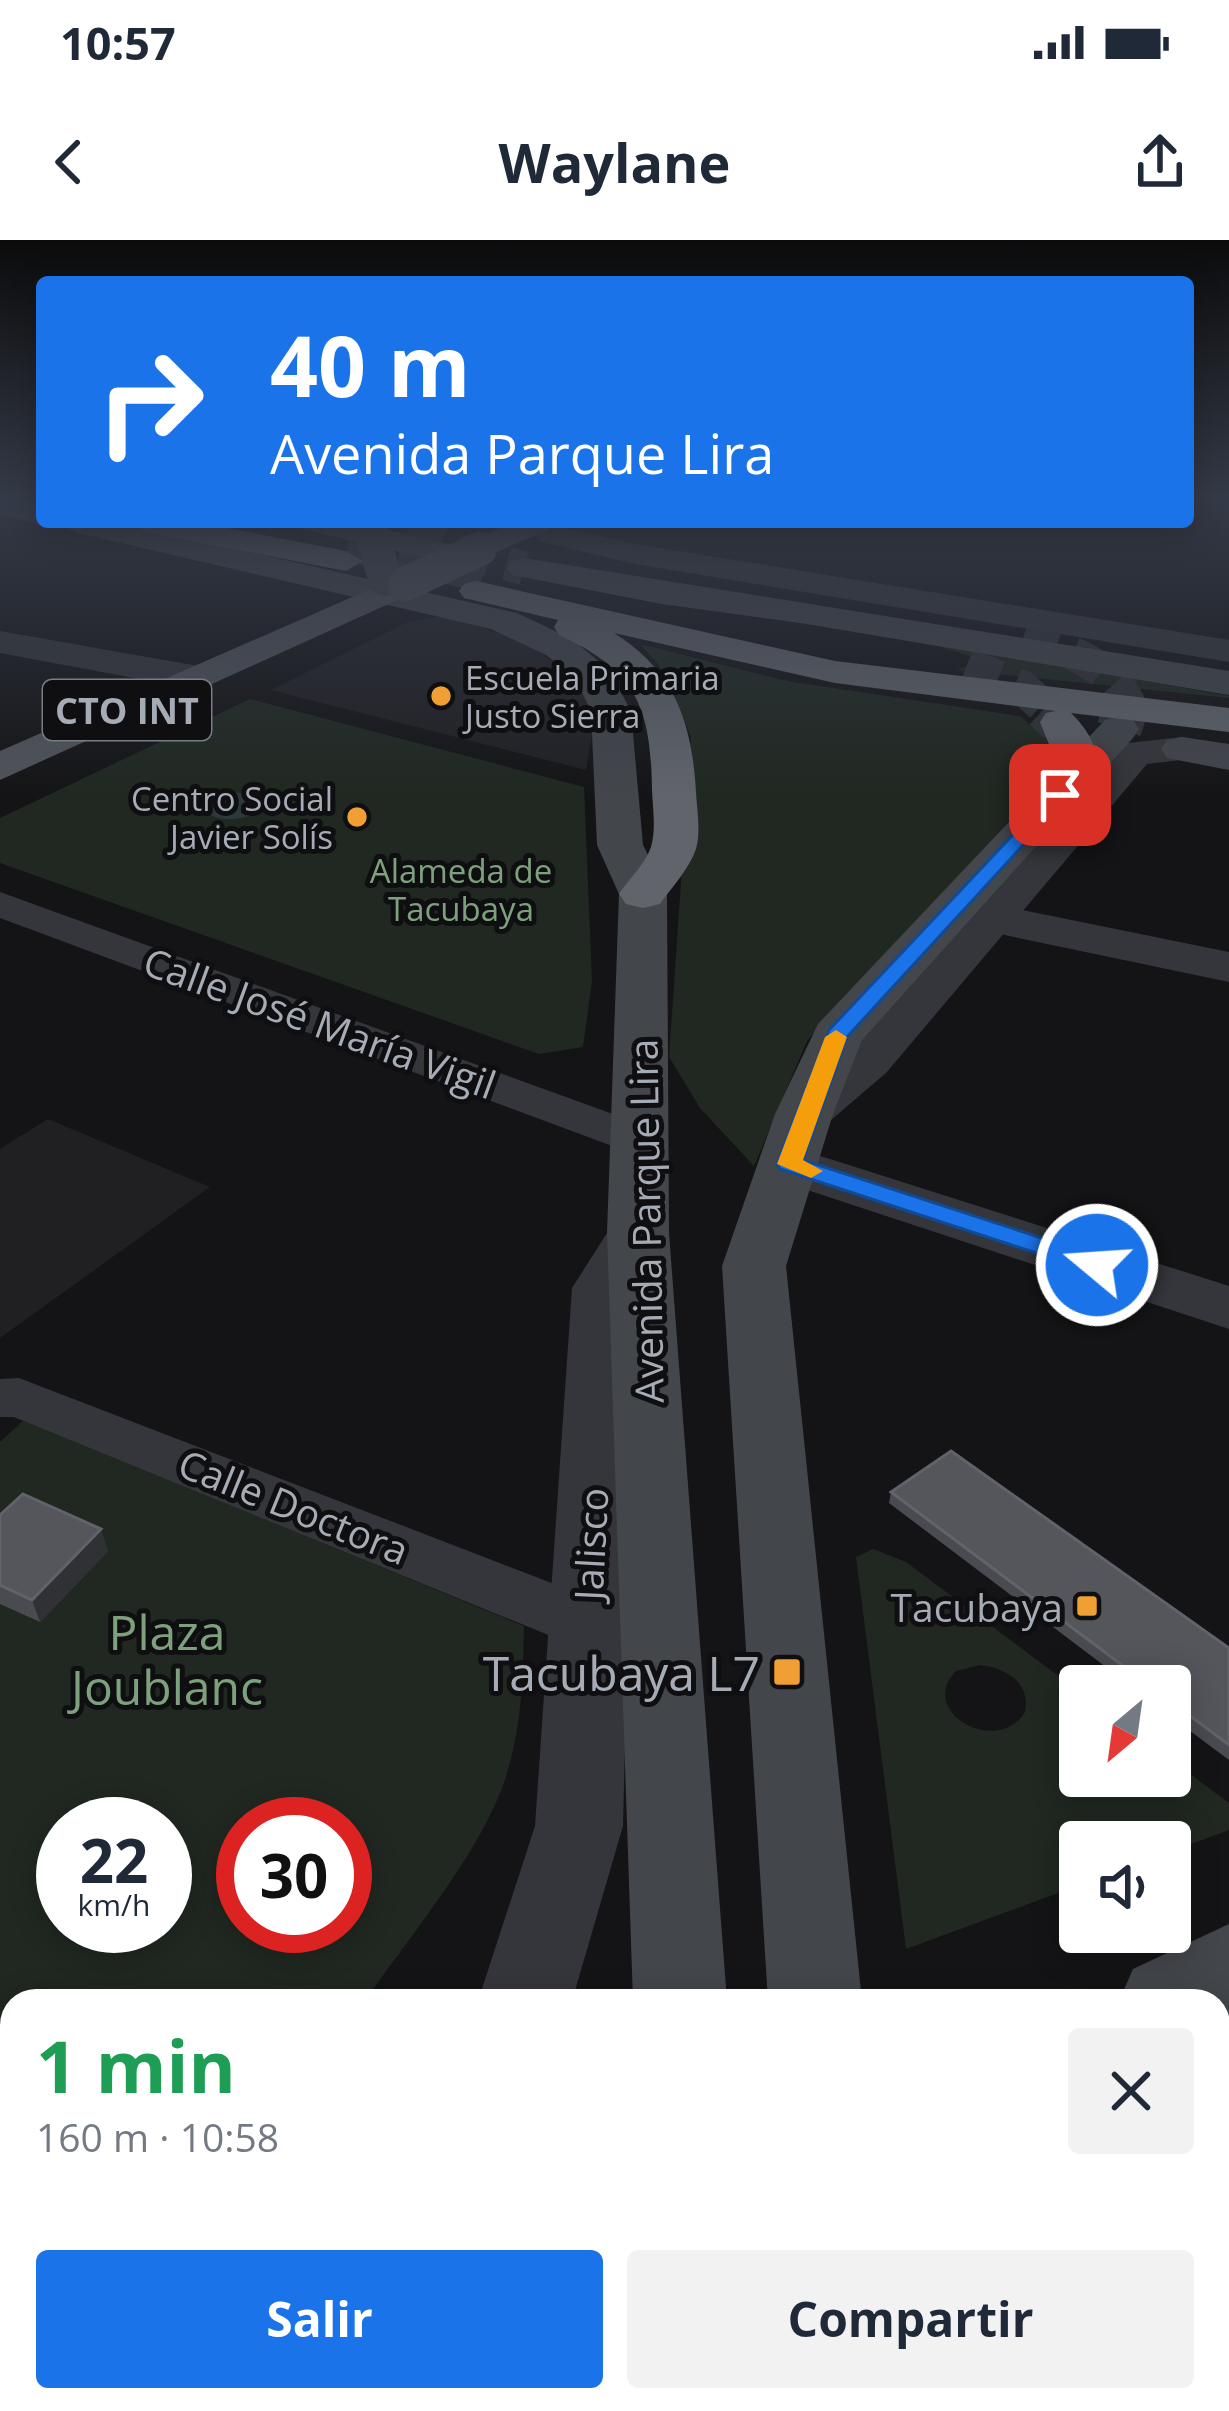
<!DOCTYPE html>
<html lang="es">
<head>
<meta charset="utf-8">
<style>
	body { margin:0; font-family:"Open Sans",sans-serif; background:#f2f2f3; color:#1f2937; height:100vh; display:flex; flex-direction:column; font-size:45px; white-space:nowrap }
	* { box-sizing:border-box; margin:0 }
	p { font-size:39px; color:#747a83 }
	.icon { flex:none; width:66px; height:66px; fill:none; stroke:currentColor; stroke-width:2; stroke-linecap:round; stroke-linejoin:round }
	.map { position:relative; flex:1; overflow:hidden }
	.side { position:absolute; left:0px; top:1749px; width:1230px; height:423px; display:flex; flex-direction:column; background:#fff; border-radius:36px 36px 0 0; box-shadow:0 6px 30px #0003 }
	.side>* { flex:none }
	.banner { position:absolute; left:36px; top:36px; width:1158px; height:252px; border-radius:12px; box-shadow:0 6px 30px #0003; background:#1a73e8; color:#fff; overflow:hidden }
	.needle { width:78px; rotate:209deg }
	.controls { position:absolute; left:1059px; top:1425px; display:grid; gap:24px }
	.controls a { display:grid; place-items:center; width:132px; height:132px; border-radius:12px; background:#fff; box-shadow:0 6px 30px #0003; font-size:60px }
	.speed { position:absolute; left:36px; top:1557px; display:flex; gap:24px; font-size:60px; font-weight:700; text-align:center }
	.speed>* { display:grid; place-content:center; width:156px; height:156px; border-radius:50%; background:#fff; box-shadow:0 6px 30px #0003; line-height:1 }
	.speed small { font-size:30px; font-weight:400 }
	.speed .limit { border:18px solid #d22; background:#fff; color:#111 }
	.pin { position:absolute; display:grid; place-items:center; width:102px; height:102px; color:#fff; margin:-51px; border-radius:24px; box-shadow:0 6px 18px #0006 }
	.me { position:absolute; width:132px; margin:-66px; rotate:288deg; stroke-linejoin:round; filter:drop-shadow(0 0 9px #0008) }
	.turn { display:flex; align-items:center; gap:42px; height:252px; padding:0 36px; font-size:54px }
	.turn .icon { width:156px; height:156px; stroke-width:2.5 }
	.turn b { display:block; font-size:84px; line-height:102px }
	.round { display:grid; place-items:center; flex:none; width:126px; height:126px; border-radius:12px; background:#f2f2f3 }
	.head { display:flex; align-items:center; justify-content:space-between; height:204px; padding:0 36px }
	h1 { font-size:72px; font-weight:700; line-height:90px; color:#1e9e55 }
	.action { display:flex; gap:24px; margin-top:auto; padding:24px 36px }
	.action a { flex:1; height:138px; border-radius:12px; background:#1a73e8; color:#fff; font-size:48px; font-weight:700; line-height:138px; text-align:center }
	.action a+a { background:#f2f2f3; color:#1f2937 }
	.status { display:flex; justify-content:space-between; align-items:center; height:84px; padding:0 60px; background:#fff; direction:ltr }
	.status svg { height:33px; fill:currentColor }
	header { display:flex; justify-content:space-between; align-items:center; height:156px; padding:0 36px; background:#fff; font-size:54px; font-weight:700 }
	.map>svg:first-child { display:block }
	.built { fill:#202023 }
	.green { fill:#202821; fill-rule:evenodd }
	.water { fill:#2d383e }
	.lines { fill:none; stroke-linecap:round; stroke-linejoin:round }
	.secondary-tunnel-far1 { stroke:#313236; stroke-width:34; stroke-dasharray:34 18; stroke-linecap:butt }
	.secondary-tunnel { stroke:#313236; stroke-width:45; stroke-dasharray:45 22; stroke-linecap:butt }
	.motorway-tunnel-far1 { stroke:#313236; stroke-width:34; stroke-dasharray:34 18; stroke-linecap:butt }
	.motorway-tunnel { stroke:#313236; stroke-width:45; stroke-dasharray:45 22; stroke-linecap:butt }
	.pedestrian { fill:#35363b; fill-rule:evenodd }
	.minor { fill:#35363b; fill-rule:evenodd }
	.tertiary { fill:#35363b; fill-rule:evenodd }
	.secondary { fill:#43464b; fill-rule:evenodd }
	.primary { fill:#51545a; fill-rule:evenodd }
	.motorway { fill:#61656b; fill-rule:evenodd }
	.secondary-bridge { stroke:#43464b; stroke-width:34 }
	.primary-bridge { stroke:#51545a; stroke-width:34 }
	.wall { fill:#4a4b51 }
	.shaded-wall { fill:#303135 }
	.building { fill:#54565c; stroke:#61636a; stroke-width:3 }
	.route { fill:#1a73e8; stroke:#114b97; stroke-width:3 }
	.slow { fill:#f59e0b }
	.poi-dot { fill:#ef9f33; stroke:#0f0f11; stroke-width:4.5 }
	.labels { text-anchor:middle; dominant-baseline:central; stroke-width:10; stroke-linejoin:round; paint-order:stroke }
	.far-poi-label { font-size:33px; fill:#a6acb6; stroke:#0f0f11; text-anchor:start }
	.far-park-label { font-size:33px; fill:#7ea17d; stroke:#0f0f11 }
	.shield { fill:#0f0f11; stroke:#797d84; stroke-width:3 }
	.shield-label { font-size:36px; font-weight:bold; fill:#a6acb6 }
	.street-label { font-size:39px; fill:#a6acb6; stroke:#0f0f11 }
	.poi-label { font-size:39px; fill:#a6acb6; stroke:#0f0f11; text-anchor:end }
	.near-park-label { font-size:48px; fill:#7ea17d; stroke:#0f0f11 }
	.near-poi-label { font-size:48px; fill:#a6acb6; stroke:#0f0f11; text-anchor:end }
</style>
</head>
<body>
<div class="status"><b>10:57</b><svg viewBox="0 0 49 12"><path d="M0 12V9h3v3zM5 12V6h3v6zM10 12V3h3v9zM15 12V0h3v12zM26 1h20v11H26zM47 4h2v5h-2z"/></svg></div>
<header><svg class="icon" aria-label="back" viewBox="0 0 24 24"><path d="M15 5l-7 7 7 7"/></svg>Waylane<svg class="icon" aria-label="share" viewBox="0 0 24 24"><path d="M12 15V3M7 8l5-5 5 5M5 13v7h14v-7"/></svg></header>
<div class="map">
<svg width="1229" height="2171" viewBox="0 0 1229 2171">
	<rect width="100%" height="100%" fill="#141416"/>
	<path class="built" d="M 443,376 L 522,400 L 573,436 L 590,463 L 594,482 L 586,530 L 271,450 L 410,381 Z
		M 48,879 L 210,947 L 0,1098 L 0,909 Z"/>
	<path class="green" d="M 640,404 L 787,441 L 1020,476 L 1047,499 L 1056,530 L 807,801 L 754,926 L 700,868 L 669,817 L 691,496 L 658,424 Z
		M 938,404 L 1229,456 L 1229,458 L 957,430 L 982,420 L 935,405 Z
		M 250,459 L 584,547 L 592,741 L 583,807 L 539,814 L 0,623 L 0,578 Z
		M 24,1180 L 524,1386 C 523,1436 522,1485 507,1533 C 486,1606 409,1697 365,1761 L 12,1761 L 12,1836 L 0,1828 L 0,1202 ZM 63,1584 L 165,1584 L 165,1686 L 63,1686 ZM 243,1584 L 345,1584 L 345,1686 L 243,1686 Z
		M 873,1309 L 906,1322 L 1080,1452 L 1080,1536 L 1170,1536 L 1170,1519 L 1229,1563 L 1229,1590 L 1170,1612 L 1170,1602 L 1080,1602 L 1080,1645 L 906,1709 L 856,1317 ZM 980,1425 C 1006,1428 1031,1443 1025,1472 C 998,1517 916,1472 956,1431 Z
		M 1229,1840 L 1229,2026 L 1218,2024 L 1218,1843 Z
		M 1218,2109 L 1229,2110 L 1229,2171 L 881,2171 L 880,2160 L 1218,2160 Z
		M 374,2160 L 546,2160 L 535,2171 L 368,2171 Z"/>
	<path class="water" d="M 230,552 L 259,555 L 265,567 C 247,581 220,584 202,570 L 211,557 Z"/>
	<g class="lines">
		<path class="secondary-tunnel-far1" d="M 410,287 L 447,308 L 524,328
			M 1024,395 C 1064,410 1107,421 1128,462 L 1125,471"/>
		<path class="secondary-tunnel" d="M 1119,489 L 1126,468"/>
		<path class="motorway-tunnel-far1" d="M 348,305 L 500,339
			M 967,425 L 1022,447 L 1048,471"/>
		<path class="motorway-tunnel" d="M 1045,468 L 1060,482"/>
		<path class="pedestrian" d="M 0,652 L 657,890 L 664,900 L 657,910 L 640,914 L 623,910 L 0,678 Z
			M 19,1138 L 609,1365 L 618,1383 L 609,1401 L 586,1408 L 563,1401 L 14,1177 L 0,1177 L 0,1139 Z
			M 0,1844 L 12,1849 L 12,1934 L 0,1929 Z"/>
		<path class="minor" d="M 0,391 L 198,426 L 212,430 L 217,438 L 212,446 L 198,450 L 0,413 Z
			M 988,663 L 1229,712 L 1229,742 L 971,688 L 964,678 L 971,668 Z
			M 789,906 L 1229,1046 L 1229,1089 L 768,937 L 759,924 L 768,911 Z"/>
		<path class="tertiary" d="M 549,284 L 635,304 L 1229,400 L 1229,422 L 635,324 L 538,301 L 533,294 Z
			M 1182,497 L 1197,500 L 1203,509 L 1197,518 L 1147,524 L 886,833 L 824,886 L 804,891 L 784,886 L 775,874 L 848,809 L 1119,504 Z
			M 638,974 L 660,979 L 669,993 L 636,1048 L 623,1586 L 572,1761 L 478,1761 L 535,1586 L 572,1048 L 616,979 Z
			M 1218,1738 L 1229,1739 L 1229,1831 L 1218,1830 L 1218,1761 L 1180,1761 L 1184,1752 Z
			M 241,2160 L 356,2160 L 351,2171 L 237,2171 Z"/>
		<path class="secondary" d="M 0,257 L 42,266 L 42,282 L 52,282 L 42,284 L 0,275 Z
			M 58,282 L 118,282 L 517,373 L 572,399 L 609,430 L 631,471 L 643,605 L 667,654 L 669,993 L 727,1761 L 633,1761 L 607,993 L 619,654 L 597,605 L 591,471 L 574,436 L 546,415 L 491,389 L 74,292 Z
			M 298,282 L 355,282 L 475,310 L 480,317 L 463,327 L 303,289 Z
			M 524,318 L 1229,431 L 1229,455 L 807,384 L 662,364 L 512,335 L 507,328 L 512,321 Z
			M 1119,477 L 1133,480 L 1139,489 L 1133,498 L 862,800 L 833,874 L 786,1026 L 862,1761 L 768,1761 L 722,1026 L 775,874 L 818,784 L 1105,480 Z
			M 1182,497 L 1229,504 L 1229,530 L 1167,518 L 1161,509 L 1167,500 Z
			M 1229,1684 L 1229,1776 L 1218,1782 L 1218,1761 L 1119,1761 L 1133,1729 Z
			M 1218,2009 L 1229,2011 L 1229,2119 L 1218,2117 Z
			M 642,2160 L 754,2160 L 750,2171 L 638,2171 Z
			M 784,2160 L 896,2160 L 897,2171 L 785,2171 Z"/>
		<path class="primary" d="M 513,282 L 555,282 L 550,289 L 480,319 L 464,309 L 468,302 Z
			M 405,334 L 417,337 L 422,344 L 417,351 L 0,540 L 0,511 Z"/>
		<path class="motorway" d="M 14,256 L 42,256 L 42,268 L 18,263 Z
			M 130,282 L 196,282 L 346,311 L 363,321 L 346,331 L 146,292 Z
			M 476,341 L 835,421 L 1229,468 L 1229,492 L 1071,473 C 1087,488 1108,520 1094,542 L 1079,546 L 1064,542 L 1040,482 L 1046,473 L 1056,471 L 835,443 L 614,393 C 675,431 692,483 696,552 C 697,571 701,591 696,609 C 689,629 672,647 660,664 L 643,668 L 626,664 L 619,654 C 629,639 645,624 651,607 C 656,590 653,569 652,551 C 651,467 637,431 559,395 L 554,387 L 558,380 L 464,358 L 459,351 L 464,344 Z"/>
		<path class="secondary-bridge" d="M 373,296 L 385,339"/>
		<path class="primary-bridge" d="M 405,344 L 480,309"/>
	</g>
	<path class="wall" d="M 891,1252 L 1229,1408 L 1229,1520 L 1170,1476 L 1170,1446 L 1131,1446 L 889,1263 Z
		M 0,1275 L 108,1311 L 40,1382 L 0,1364 Z"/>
	<path class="shaded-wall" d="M 101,1289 L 108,1311 L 40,1382 L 32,1360 Z
		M 0,2059 L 6,2070 L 0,2078 Z"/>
	<path class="building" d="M 951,1211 L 1229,1408 L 1229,1505 L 1170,1461 L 1170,1446 L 1150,1446 L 891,1252 Z
		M 23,1254 L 101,1289 L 32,1360 L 0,1345 L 0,1275 Z"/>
	<linearGradient id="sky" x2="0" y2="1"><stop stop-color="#0b0b0c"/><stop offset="0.46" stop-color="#343a47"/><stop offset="1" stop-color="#343a47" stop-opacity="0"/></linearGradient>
	<rect width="1229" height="560" fill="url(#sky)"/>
	<path class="route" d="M 1054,551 L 1069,555 L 847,797 L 803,920 L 1106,1019 L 1110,1025 L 1106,1031 L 1097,1033 L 780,929 L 777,924 L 829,790 Z"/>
	<path class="slow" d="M 836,790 L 847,797 L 803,920 L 823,931 L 811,938 L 777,924 L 825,797 Z"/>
	<g class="poi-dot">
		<circle cx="441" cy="456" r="12"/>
		<circle cx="357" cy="577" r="12"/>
		<rect x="1075" y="1354" width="24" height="24" rx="6"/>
		<rect x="772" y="1417" width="30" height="30" rx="6"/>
	</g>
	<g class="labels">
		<g class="far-poi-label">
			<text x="465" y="437">Escuela Primaria<tspan x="465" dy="38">Justo Sierra</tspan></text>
			<text x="333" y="558" text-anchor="end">Centro Social<tspan x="333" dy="38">Javier Solís</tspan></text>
		</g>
		<g class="far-park-label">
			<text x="461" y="630">Alameda de<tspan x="461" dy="38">Tacubaya</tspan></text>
		</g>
		<rect class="shield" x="43" y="440" width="168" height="60" rx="9"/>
		<g class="shield-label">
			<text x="127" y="470">CTO INT</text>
		</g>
		<g class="street-label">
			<text transform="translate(320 782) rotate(20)">Calle José María Vigil</text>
			<text transform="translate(645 981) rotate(-91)">Avenida Parque Lira</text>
			<text transform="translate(294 1266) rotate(22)">Calle Doctora</text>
			<text transform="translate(590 1304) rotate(-87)">Jalisco</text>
		</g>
		<g class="poi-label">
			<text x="1063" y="1366">Tacubaya</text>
		</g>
		<g class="near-park-label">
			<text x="167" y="1391">Plaza<tspan x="167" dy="55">Joublanc</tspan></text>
		</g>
		<g class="near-poi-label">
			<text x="760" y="1432">Tacubaya L7</text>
		</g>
	</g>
</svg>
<div class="controls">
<a><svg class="needle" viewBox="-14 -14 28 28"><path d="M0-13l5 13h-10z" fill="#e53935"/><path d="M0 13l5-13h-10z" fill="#747a83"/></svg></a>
<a><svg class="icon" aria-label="sound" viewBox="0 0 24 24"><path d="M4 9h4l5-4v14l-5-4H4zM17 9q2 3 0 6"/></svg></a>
</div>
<div class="speed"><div>22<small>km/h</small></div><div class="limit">30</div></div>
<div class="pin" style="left:1060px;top:555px;background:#d93025"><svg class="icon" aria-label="arrive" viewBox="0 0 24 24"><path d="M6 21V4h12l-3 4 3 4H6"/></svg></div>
<svg class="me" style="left:1097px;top:1025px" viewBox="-20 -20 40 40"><circle r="17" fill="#1a73e8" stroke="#fff" stroke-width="3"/><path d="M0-11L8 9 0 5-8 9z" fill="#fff"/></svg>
<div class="banner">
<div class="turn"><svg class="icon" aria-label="right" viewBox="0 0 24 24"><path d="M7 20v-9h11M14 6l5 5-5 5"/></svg><div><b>40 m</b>Avenida Parque Lira</div></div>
</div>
<section class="side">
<div class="head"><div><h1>1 min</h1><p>160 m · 10:58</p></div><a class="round"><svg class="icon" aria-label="close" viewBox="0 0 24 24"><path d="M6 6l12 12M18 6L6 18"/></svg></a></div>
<div class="action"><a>Salir</a><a>Compartir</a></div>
</section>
</div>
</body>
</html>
